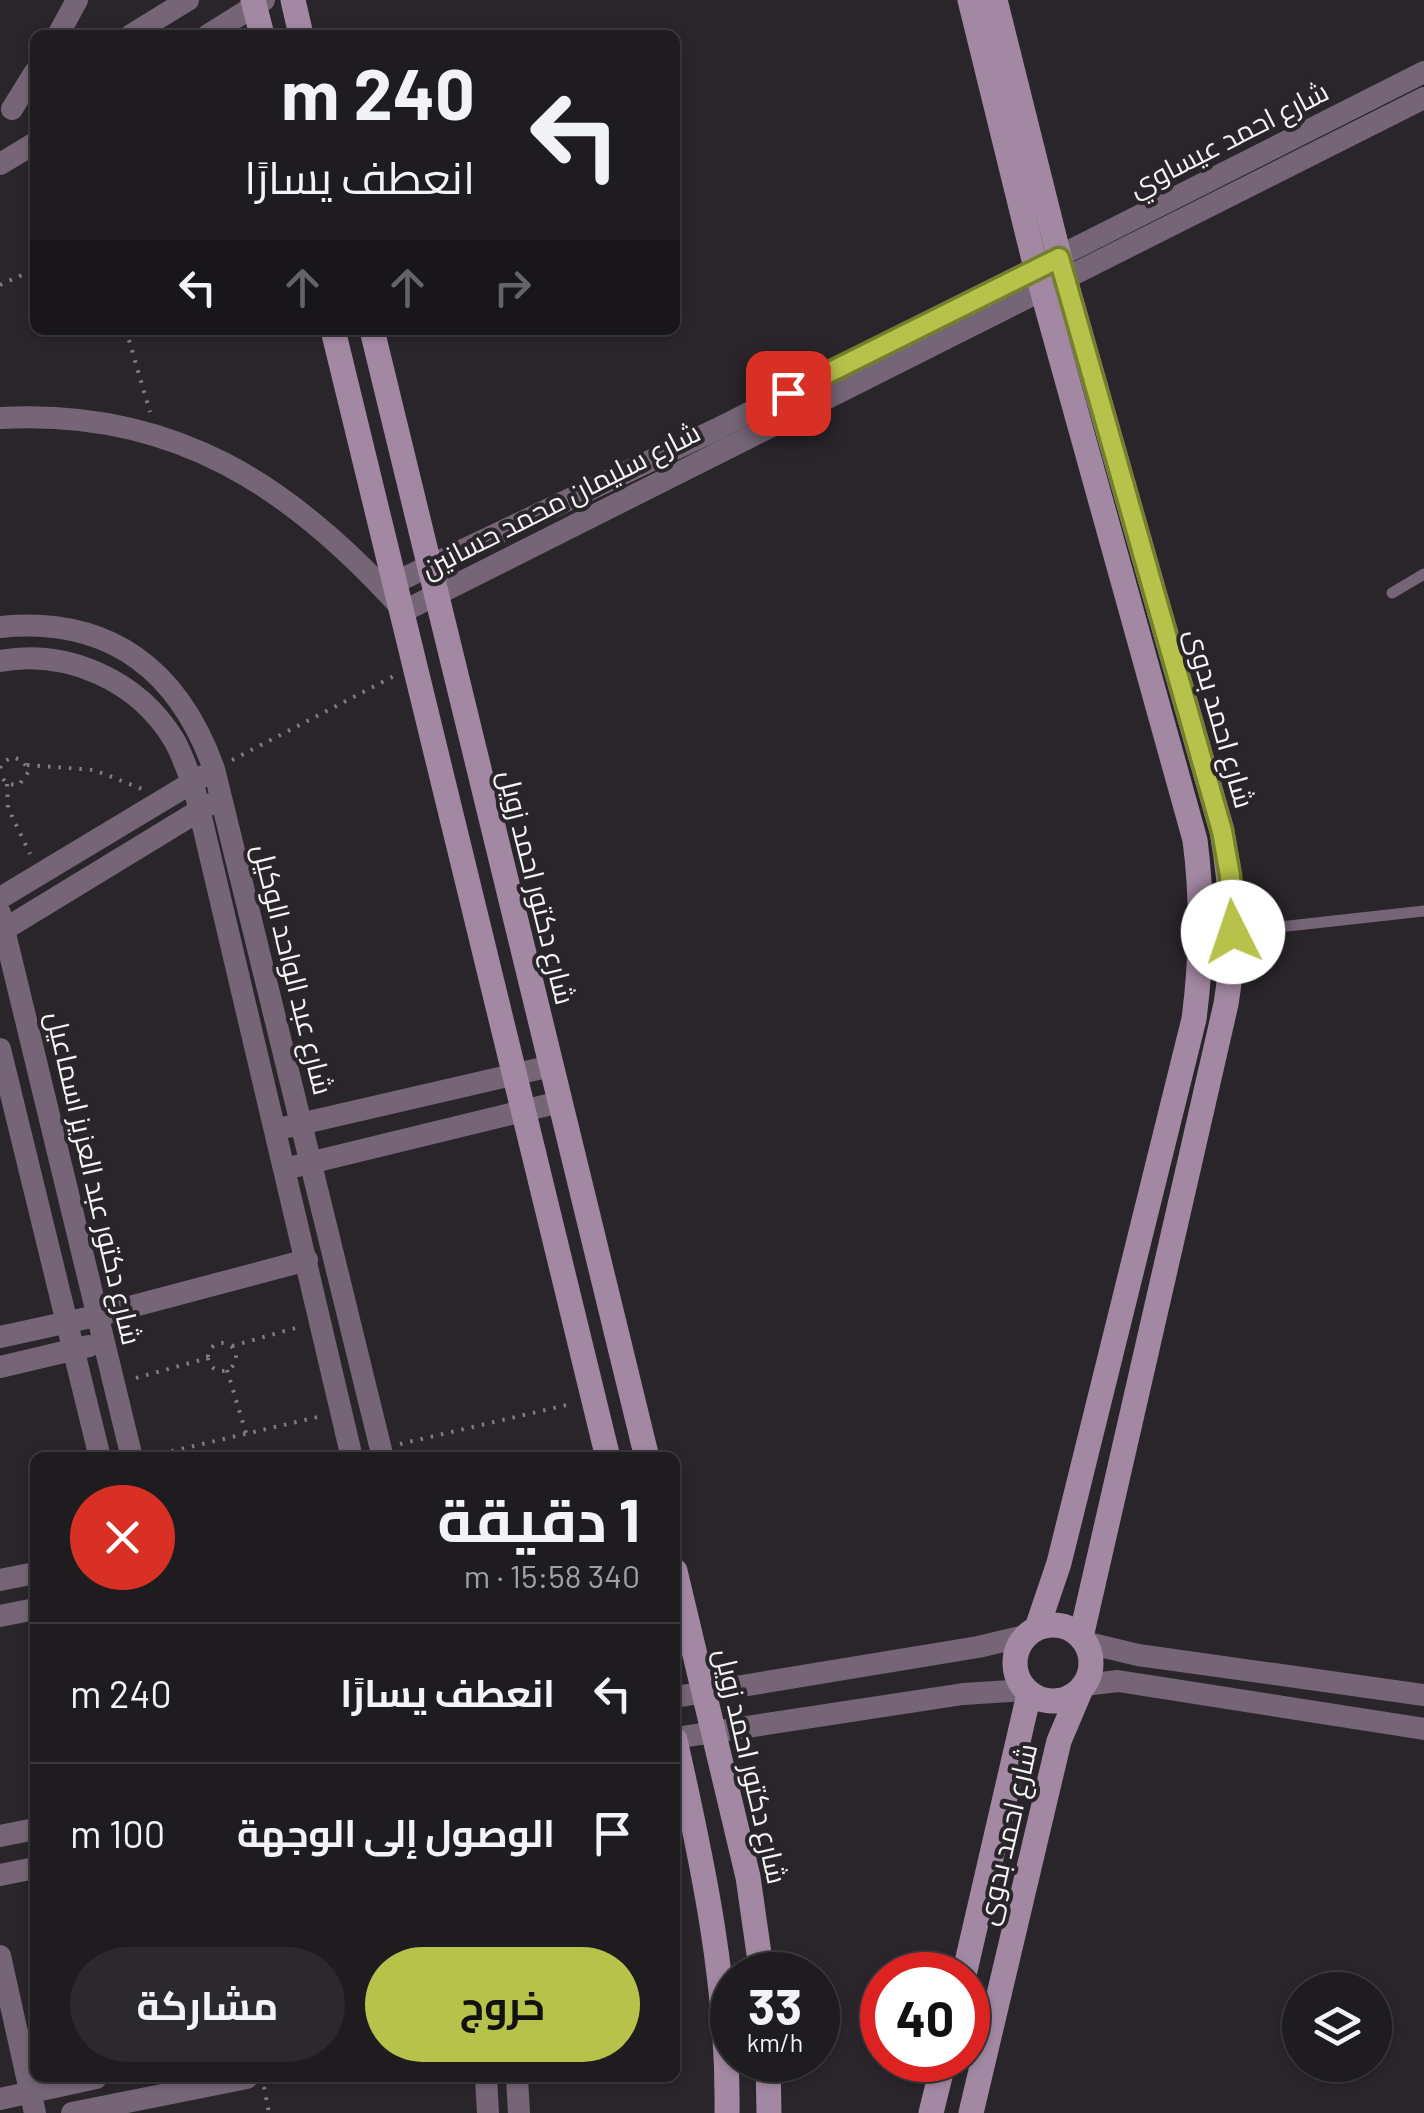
<!DOCTYPE html>
<html lang="ar">
<head>
<meta charset="utf-8">
<style>
	body { margin:0; font-family:Barlow,Cairo,sans-serif; background:#2c292d; color:#f1f3f6; direction:rtl; height:100vh; display:flex; flex-direction:column; font-size:38px; white-space:nowrap }
	* { box-sizing:border-box; margin:0 }
	p { font-size:32px; color:#a1a1a5 }
	.icon { flex:none; width:55px; height:55px; fill:none; stroke:currentColor; stroke-width:2; stroke-linecap:round; stroke-linejoin:round }
	.map { position:relative; flex:1; overflow:hidden; direction:ltr }
	.sheet { position:absolute; left:30px; top:1452px; width:650px; height:630px; display:flex; flex-direction:column; background:#1f1c20; border-radius:15px; box-shadow:0 2px 8px #0004,0 0 0 2px #3c3a3e; direction:rtl }
	.sheet>* { flex:none }
	.hud { position:absolute; left:30px; top:30px; width:650px; height:305px; border-radius:15px; box-shadow:0 2px 8px #0004,0 0 0 2px #3c3a3e; direction:rtl; background:#1f1c20; color:#f1f3f6; overflow:hidden }
	.tools { position:absolute; left:1282px; top:1972px; display:grid; gap:20px }
	.tools a { display:grid; place-items:center; width:110px; height:110px; border-radius:50%; background:#1f1c20; box-shadow:0 2px 8px #0004,0 0 0 2px #3c3a3e; font-size:50px }
	.speed { position:absolute; left:710px; top:1952px; display:flex; gap:20px; font-size:50px; font-weight:700; text-align:center }
	.speed>* { display:grid; place-content:center; width:130px; height:130px; border-radius:50%; background:#1f1c20; box-shadow:0 2px 8px #0004,0 0 0 2px #3c3a3e; line-height:1 }
	.speed small { font-size:25px; font-weight:400 }
	.speed .limit { border:15px solid #d22; background:#fff; color:#111 }
	.pin { position:absolute; display:grid; place-items:center; width:85px; height:85px; color:#fff; margin:-42px; border-radius:20px; box-shadow:0 5px 15px #0006 }
	.me { position:absolute; width:110px; margin:-55px; rotate:356deg; stroke-linejoin:round; filter:drop-shadow(0 0 8px #0008) }
	.turn { display:flex; align-items:center; gap:35px; height:210px; padding:0 40px; font-size:45px }
	.turn .icon { width:130px; height:130px; stroke-width:2.5 }
	.turn b { display:block; font-size:70px; line-height:85px }
	.lanes { display:flex; align-items:center; height:95px; padding:0 40px; background:#0003; justify-content:center; gap:50px; direction:ltr }
	.lanes .off { opacity:.35 }
	.round { display:grid; place-items:center; flex:none; width:105px; height:105px; border-radius:52px; background:#2c292d }
	.headline { display:flex; align-items:center; justify-content:space-between; height:170px; padding:0 40px }
	h1 { font-size:60px; font-weight:700; line-height:75px }
	.primary-button { display:flex; gap:20px; margin-top:auto; padding:20px 40px }
	.primary-button a { flex:1; height:115px; border-radius:60px; background:#b6c249; color:#111; font-size:40px; font-weight:700; line-height:115px; text-align:center }
	.primary-button a+a { background:#2c292d; color:#f1f3f6 }
	ul { padding:0; list-style:none }
	li { display:flex; align-items:center; gap:30px; height:140px; padding:0 40px; border-top:2px solid #3c3a3e }
	li div { flex:1 }
	li b { display:block; font-size:38px }
	li em { font-style:normal }
	.map>svg:first-child { display:block }
	.lines { fill:none; stroke-linecap:round; stroke-linejoin:round }
	.path { stroke:#817d82; stroke-width:4; stroke-dasharray:2.5 8; stroke-linecap:butt }
	.lane { stroke:#756576; stroke-width:11 }
	.street { stroke:#756576; stroke-width:22 }
	.secondary { stroke:#a288a3; stroke-width:25 }
	.route-casing { stroke:#767e2f; stroke-width:25 }
	.route { stroke:#b6c249; stroke-width:18 }
	.labels { text-anchor:middle; dominant-baseline:central; stroke-width:8; stroke-linejoin:round; paint-order:stroke }
	.street-label { font-size:28px; fill:#f5f3f6; stroke:#29252a }
</style>
</head>
<body>
<div class="map">
<svg width="1424" height="2113" viewBox="0 0 1424 2113">
	<rect width="100%" height="100%" fill="#29252a"/>
	<g class="lines">
		<path class="path" d="M 0,285 L 35,269
			M 126,330 L 150,412
			M 232,760 L 396,675
			M 27,765 L 94,770 L 142,789
			M 0,768 L 3,762 L 13,757 L 23,761 L 29,771 L 19,785 L 7,784 L 0,775
			M 7,784 L 8,808 L 30,854
			M208 1357a14 14 0 1 1 28 0a14 14 0 1 1-28 0Z
			M 232,1346 L 299,1327
			M 227,1370 L 246,1433
			M 136,1378 L 208,1358
			M 400,1444 L 571,1404
			M 151,1456 L 322,1416
			M 264,2087 L 269,2113"/>
		<path class="lane" d="M 1392,593 L 1424,574
			M 1233,932 L 1424,911"/>
		<path class="street" d="M 58,35 L 77,0
			M 131,35 L 188,0
			M 208,35 L 264,0
			M 12,109 L 35,72
			M 0,164 L 35,143
			M 0,418 C 174,408 292,486 404,611 L 1424,98
			M 396,582 L 717,429 L 1424,72
			M 0,627 C 109,616 178,669 214,769 L 383,1458
			M 0,661 C 67,649 138,680 174,740 C 182,753 186,769 193,783 L 352,1458
			M 0,898 L 203,776
			M 0,913 L 132,1458
			M 0,932 L 210,804
			M 0,1049 L 100,1458
			M 287,1127 L 551,1066
			M 297,1166 L 560,1102
			M 0,1337 L 96,1316 L 307,1260
			M 0,1367 L 89,1346
			M 0,1580 L 35,1573
			M 0,1616 L 35,1609
			M 1084,1642 L 1138,1655 L 1424,1695
			M 1084,1685 L 1118,1681 L 1424,1729
			M 675,1697 L 978,1647 L 1025,1636
			M 675,1738 L 963,1694 L 1025,1690
			M 0,1836 L 35,1829
			M 0,1875 L 35,1868
			M 0,1956 L 35,2113
			M 486,2078 L 488,2113
			M 517,2078 L 519,2113
			M 0,2099 L 96,2078
			M 72,2113 L 247,2078"/>
		<path class="secondary" d="M 253,0 L 262,35
			M 293,0 L 301,35
			M 970,0 L 1036,268 L 1195,840 C 1203,901 1202,958 1194,1019 L 1059,1563 L 1037,1628
			M 995,0 L 1065,280 L 1222,831 C 1232,890 1236,945 1226,1004 L 1081,1637
			M 333,330 L 608,1458
			M 372,330 L 647,1458
			M 675,1571 L 748,1877 L 762,1975
			M1015 1663a38 38 0 1 1 76 0a38 38 0 1 1-76 0Z
			M 675,1740 C 703,1864 729,1986 727,2113
			M 964,1975 L 1029,1694
			M 768,2060 L 769,2113
			M 931,2113 L 944,2060
			M 971,2113 L 1059,1741 L 1081,1689"/>
	</g>
	<g class="lines">
		<g class="route-casing">
			<path id="route" d="M 788,393 L 1059,258 L 1222,831 L 1230,876 L 1233,932"/>
		</g>
		<use href="#route" class="route"/>
	</g>
	<g class="labels">
		<g class="street-label">
			<text transform="translate(1228 138) rotate(-27)">شارع احمد عيساوي</text>
			<text transform="translate(560 499) rotate(-27)">شارع سليمان محمد حسانين</text>
			<text transform="translate(1221 718) rotate(74)">شارع احمد بدوى</text>
			<text transform="translate(538 887) rotate(76)">شارع دكتور احمد زويل</text>
			<text transform="translate(294 969) rotate(76)">شارع عبد الواحد الوكيل</text>
			<text transform="translate(95 1178) rotate(77)">شارع دكتور عبد العزيز اسماعيل</text>
			<text transform="translate(752 1766) rotate(77)">شارع دكتور احمد زويل</text>
			<text transform="translate(1006 1834) rotate(-77)">شارع احمد بدوى</text>
		</g>
	</g>
</svg>
<div class="tools">
<a><svg class="icon" aria-label="layers" viewBox="0 0 24 24"><path d="M12 4l9 5-9 5-9-5zM3 14l9 5 9-5"/></svg></a>
</div>
<div class="speed"><div>33<small>km/h</small></div><div class="limit">40</div></div>
<div class="pin" style="left:788px;top:393px;background:#d93025"><svg class="icon" aria-label="arrive" viewBox="0 0 24 24"><path d="M6 21V4h12l-3 4 3 4H6"/></svg></div>
<svg class="me" style="left:1233px;top:932px" viewBox="-20 -20 40 40"><circle r="19" fill="#fff"/><path d="M0-13L10 11 0 6-10 11z" fill="#b6c249"/></svg>
<div class="hud">
<div class="turn"><svg class="icon" aria-label="left" viewBox="0 0 24 24"><path d="M17 20v-9H6M10 6l-5 5 5 5"/></svg><div><b>240 m</b>انعطف يسارًا</div></div>
<div class="lanes"><svg class="icon" aria-label="left" viewBox="0 0 24 24"><path d="M17 20v-9H6M10 6l-5 5 5 5"/></svg><svg class="icon off" aria-label="ahead" viewBox="0 0 24 24"><path d="M12 20V5M6 11l6-6 6 6"/></svg><svg class="icon off" aria-label="ahead" viewBox="0 0 24 24"><path d="M12 20V5M6 11l6-6 6 6"/></svg><svg class="icon off" aria-label="right" viewBox="0 0 24 24"><path d="M7 20v-9h11M14 6l5 5-5 5"/></svg></div>
</div>
<section class="sheet">
<div class="headline"><div><h1>1 دقيقة</h1><p>340 m · 15:58</p></div><a class="round" style="background:#d93025;color:#fff"><svg class="icon" aria-label="close" viewBox="0 0 24 24"><path d="M6 6l12 12M18 6L6 18"/></svg></a></div>
<ul>
<li><svg class="icon" aria-label="left" viewBox="0 0 24 24"><path d="M17 20v-9H6M10 6l-5 5 5 5"/></svg><div><b>انعطف يسارًا</b></div><em>240 m</em></li>
<li><svg class="icon" aria-label="arrive" viewBox="0 0 24 24"><path d="M6 21V4h12l-3 4 3 4H6"/></svg><div><b>الوصول إلى الوجهة</b></div><em>100 m</em></li>
</ul>
<div class="primary-button"><a>خروج</a><a>مشاركة</a></div>
</section>
</div>
</body>
</html>
